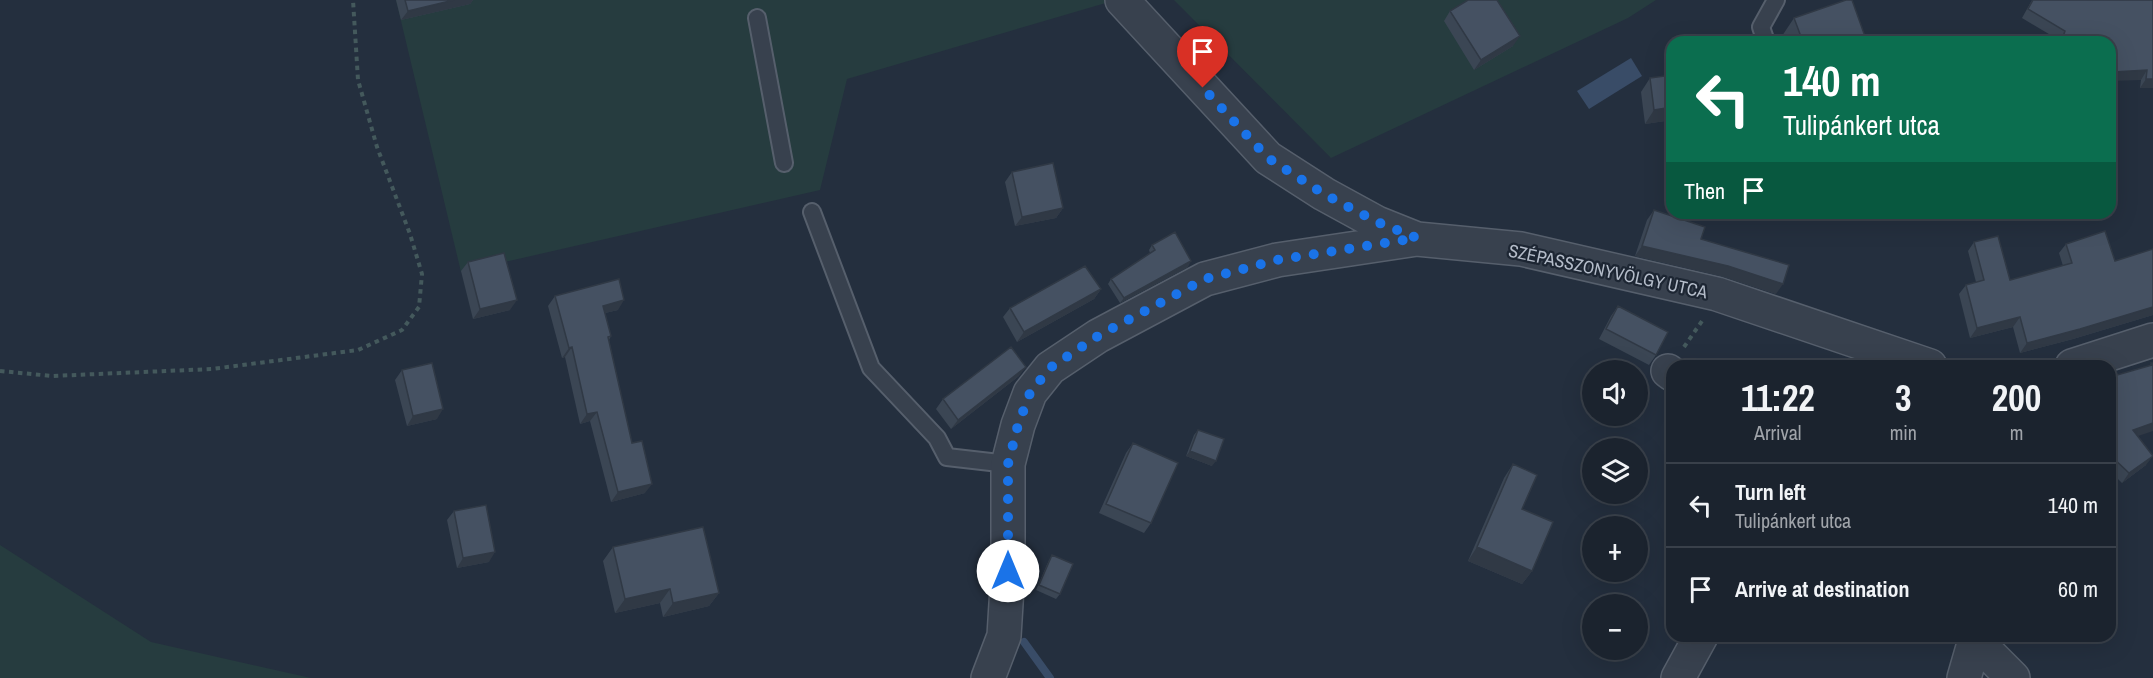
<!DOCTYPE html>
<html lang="en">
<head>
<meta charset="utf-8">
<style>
	body { margin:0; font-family:"Archivo Narrow",sans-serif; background:#282f3a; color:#f1f3f6; height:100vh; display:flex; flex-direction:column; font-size:22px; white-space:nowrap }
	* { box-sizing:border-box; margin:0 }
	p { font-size:20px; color:#a0a4aa }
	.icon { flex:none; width:33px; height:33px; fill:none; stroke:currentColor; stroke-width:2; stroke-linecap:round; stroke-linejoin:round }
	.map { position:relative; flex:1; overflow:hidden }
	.panel { position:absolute; left:1666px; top:360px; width:450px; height:282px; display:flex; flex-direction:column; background:#1b232e; border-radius:18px; box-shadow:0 6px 24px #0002,0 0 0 2px #39404a }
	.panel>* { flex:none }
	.top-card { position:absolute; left:1666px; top:36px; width:450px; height:183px; border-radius:18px; box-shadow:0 6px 24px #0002,0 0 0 2px #39404a; background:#0b6e4f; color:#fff; overflow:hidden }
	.tools { position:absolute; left:1582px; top:360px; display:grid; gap:12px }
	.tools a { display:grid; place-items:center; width:66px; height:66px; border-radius:50%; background:#1b232e; box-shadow:0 6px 24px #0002,0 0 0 2px #39404a; font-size:30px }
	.pin { position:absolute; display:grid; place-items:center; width:51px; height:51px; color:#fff; margin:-62px -26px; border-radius:50% 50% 50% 0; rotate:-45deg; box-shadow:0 0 6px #0007 }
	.pin .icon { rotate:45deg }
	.me { position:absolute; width:66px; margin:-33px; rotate:0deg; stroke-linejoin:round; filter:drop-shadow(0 0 4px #0008) }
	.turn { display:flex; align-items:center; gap:21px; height:126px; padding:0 18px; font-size:27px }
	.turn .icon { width:78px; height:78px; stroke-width:2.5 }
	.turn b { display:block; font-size:42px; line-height:51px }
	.then { display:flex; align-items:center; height:57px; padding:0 18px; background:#0003; gap:12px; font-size:22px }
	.eta { display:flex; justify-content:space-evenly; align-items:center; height:102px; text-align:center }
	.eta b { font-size:36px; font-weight:700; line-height:42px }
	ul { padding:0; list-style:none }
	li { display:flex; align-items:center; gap:18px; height:84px; padding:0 18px; border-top:2px solid #39404a }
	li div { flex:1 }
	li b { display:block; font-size:22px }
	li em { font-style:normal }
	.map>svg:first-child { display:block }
	.green { fill:#263c3f }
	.water { fill:#394c67 }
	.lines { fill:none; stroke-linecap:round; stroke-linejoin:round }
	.stream { stroke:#394c67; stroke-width:8 }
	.service-casing { stroke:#565f6c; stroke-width:20 }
	.minor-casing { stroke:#565f6c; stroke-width:36 }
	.path { stroke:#44595c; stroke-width:4; stroke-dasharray:4.5 4.5; stroke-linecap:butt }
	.service { stroke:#38414e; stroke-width:16 }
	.minor { stroke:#38414e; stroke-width:33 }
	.wall { fill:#3b4654 }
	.shaded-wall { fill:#303945 }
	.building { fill:#455162; stroke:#303945; stroke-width:1.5 }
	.route { stroke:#1a73e8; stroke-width:10; stroke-dasharray:0 18 }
	.labels { text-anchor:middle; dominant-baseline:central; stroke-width:4.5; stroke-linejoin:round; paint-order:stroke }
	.street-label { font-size:18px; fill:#b4bcc9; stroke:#1d2633 }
</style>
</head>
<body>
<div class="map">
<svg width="2153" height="678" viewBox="0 0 2153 678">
	<rect width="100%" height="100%" fill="#242f3e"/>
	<path class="green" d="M 396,0 L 1116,0 L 847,79 L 820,190 L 461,272 Z
		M 1174,0 L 1656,0 L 1628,18 L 1331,158 Z
		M 0,545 L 151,642 L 311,678 L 0,678 Z"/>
	<path class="water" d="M 1631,58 L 1642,76 L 1589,109 L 1577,91 Z"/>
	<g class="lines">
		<path class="stream" d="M 1024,642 L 1050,678"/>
		<g class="service-casing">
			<path id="service" d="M 757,18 L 784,163
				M 1766,42 L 1761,27 L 1776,0
				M 812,212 L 871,368 L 937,438 L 947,457 L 1008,464"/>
		</g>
		<g class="minor-casing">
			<path id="minor" d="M 1122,0 L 1268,158 L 1324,194 L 1377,223 L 1417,239
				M 2072,366 L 2153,340
				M 1668,371 L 1672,374
				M 988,678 L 1004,636 L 1008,571 L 1008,464 L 1018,425 L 1030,393 L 1050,368 L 1098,336 L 1205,279 L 1277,260 L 1417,239 L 1521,249 L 1717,294 L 1930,366
				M 1678,678 L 1701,636
				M 1964,678 L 1975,640 L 2013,678"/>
		</g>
		<path class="path" d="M 1684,347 L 1702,321
			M 0,371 L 52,376 L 212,369 L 358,350 L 402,330 L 419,307 L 422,274 L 410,234 L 377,147 L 358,80 L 353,0"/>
		<use href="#service" class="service"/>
		<use href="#minor" class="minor"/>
	</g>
	<path class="wall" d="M 396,0 L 473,0 L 470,4 L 401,20 Z
		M 2032,0 L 2153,0 L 2153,88 L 2140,88 L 2141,80 L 2110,42 L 2058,42 L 2059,40 L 2022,18 Z
		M 1450,11 L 1513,46 L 1474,70 L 1444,21 Z
		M 1794,18 L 1867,42 L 1784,42 L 1782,36 Z
		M 1650,78 L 1672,120 L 1645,124 L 1641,92 Z
		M 1012,172 L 1063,208 L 1056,218 L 1015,226 L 1005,182 Z
		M 1654,210 L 1701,239 L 1776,294 L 1721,276 L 1635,256 L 1647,220 Z
		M 1974,242 L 2010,280 L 2063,266 L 2059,253 L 2066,244 L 2115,261 L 2153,249 L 2153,315 L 2073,339 L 2020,353 L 2013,327 L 1970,338 L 1959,294 L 1966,285 L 1976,282 L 1968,251 Z
		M 1152,245 L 1188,267 L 1120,303 L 1108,284 L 1111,279 L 1150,253 L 1149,250 Z
		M 468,262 L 510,310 L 473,319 L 461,271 Z
		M 1101,289 L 1094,299 L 1017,342 L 1003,317 L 1010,308 Z
		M 555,296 L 618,310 L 605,313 L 611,336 L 609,340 L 632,443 L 645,493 L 611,502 L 590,421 L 580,424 L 565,357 L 562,358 L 548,306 Z
		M 1618,306 L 1656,355 L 1649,365 L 1599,339 L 1611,316 Z
		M 2151,363 L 2153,363 L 2137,436 L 2146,465 L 2122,483 L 2110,471 L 2110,377 L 2150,366 Z
		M 402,370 L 437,419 L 407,426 L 395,380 Z
		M 1019,376 L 951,429 L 936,409 L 943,399 Z
		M 1198,430 L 1212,466 L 1186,456 L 1194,435 Z
		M 1133,443 L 1151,523 L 1144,533 L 1099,513 L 1126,453 Z
		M 1513,464 L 1532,571 L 1522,584 L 1468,561 L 1504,478 Z
		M 454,511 L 489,562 L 457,568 L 447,520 Z
		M 613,547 L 719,593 L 709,606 L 663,617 L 660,603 L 615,613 L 603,561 Z
		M 1052,555 L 1060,594 L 1056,599 L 1036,590 L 1049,560 Z"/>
	<path class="shaded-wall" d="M 454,0 L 473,0 L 470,4 L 401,20 L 408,11 Z
		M 1520,36 L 1513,46 L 1474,70 L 1481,60 Z
		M 2147,70 L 2141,80 L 2110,81 L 2110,71 Z
		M 2146,79 L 2153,79 L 2153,88 L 2140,88 Z
		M 1672,107 L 1672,120 L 1645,124 L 1654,110 Z
		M 1063,208 L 1056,218 L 1015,226 L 1022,217 Z
		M 1642,246 L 1728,266 L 1783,284 L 1776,294 L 1721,276 L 1635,256 Z
		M 1191,261 L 1188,267 L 1120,303 L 1124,298 Z
		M 1101,289 L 1094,299 L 1017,342 L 1024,332 Z
		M 517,300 L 510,310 L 473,319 L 480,309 Z
		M 624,300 L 618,310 L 596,315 L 603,306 Z
		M 2153,307 L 2153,315 L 2073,339 L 2020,353 L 2027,343 Z
		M 2020,317 L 2013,327 L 1970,338 L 1977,328 Z
		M 572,347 L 565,357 L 562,358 L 569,348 Z
		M 1026,367 L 1019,376 L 951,429 L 958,420 Z
		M 443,409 L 437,419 L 407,426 L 413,416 Z
		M 597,412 L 590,421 L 580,424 L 587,414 Z
		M 2153,423 L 2153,431 L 2126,440 L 2133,430 Z
		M 1190,451 L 1216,461 L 1212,466 L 1186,456 Z
		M 2153,456 L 2146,465 L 2122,483 L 2129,473 Z
		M 652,484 L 645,493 L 611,502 L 618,492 Z
		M 1477,547 L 1532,571 L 1522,584 L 1468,561 Z
		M 495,552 L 489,562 L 457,568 L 463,558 Z
		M 670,589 L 660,603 L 615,613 L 625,599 Z
		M 719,593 L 709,606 L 663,617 L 673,603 Z"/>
	<path class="building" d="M 405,0 L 454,0 L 408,11 Z
		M 1468,0 L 1497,0 L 1520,36 L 1481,60 L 1450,11 Z
		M 1846,0 L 1852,0 L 1867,42 L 1803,42 L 1794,18 Z
		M 2033,0 L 2153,0 L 2153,79 L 2146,79 L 2147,70 L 2113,72 L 2110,71 L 2110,42 L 2061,42 L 2065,31 L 2028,9 Z
		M 1743,35 L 1743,42 L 1690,42 Z
		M 1672,75 L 1672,107 L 1654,110 L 1650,78 Z
		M 1053,163 L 1063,208 L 1022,217 L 1012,172 Z
		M 1654,210 L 1705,227 L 1701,239 L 1789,265 L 1783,284 L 1728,266 L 1642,246 Z
		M 2105,231 L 2115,261 L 2153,249 L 2153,307 L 2080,329 L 2027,343 L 2020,317 L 1977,328 L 1966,285 L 1984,280 L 1974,242 L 1998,236 L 2010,280 L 2072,263 L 2066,244 Z
		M 1175,232 L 1191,261 L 1124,298 L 1111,279 L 1155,250 L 1152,245 Z
		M 504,253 L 517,300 L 480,309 L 468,262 Z
		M 1085,266 L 1101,289 L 1024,332 L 1010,308 Z
		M 619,279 L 624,300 L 603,306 L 611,336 L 608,337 L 632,443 L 642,441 L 652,484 L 618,492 L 597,412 L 587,414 L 572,347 L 569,348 L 555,296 Z
		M 1618,306 L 1668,332 L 1656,355 L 1606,329 Z
		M 1011,347 L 1026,367 L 958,420 L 943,399 Z
		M 432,363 L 443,409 L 413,416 L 402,370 Z
		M 2151,363 L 2153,363 L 2153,423 L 2133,430 L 2153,456 L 2129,473 L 2110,455 L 2110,377 L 2152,365 Z
		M 1198,430 L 1224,439 L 1216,461 L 1190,451 Z
		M 1133,443 L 1178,463 L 1151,523 L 1106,504 Z
		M 1513,464 L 1537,475 L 1522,509 L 1553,522 L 1532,571 L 1477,547 Z
		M 486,505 L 495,552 L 463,558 L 454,511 Z
		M 703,527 L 719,593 L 673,603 L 670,589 L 625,599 L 613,547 Z
		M 1052,555 L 1073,564 L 1060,594 L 1039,585 Z"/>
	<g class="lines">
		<path class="route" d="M 1008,571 L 1008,464 L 1018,425 L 1030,393 L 1050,368 L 1098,336 L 1205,279 L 1277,260 L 1417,238 L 1377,222 L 1324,194 L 1268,158 L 1203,88"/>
	</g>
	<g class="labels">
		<g class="street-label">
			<text transform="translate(1608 271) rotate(12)">SZÉPASSZONYVÖLGY UTCA</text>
		</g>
	</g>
</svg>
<div class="tools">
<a><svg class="icon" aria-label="sound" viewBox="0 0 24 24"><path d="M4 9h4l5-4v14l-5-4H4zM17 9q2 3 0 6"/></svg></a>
<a><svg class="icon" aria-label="layers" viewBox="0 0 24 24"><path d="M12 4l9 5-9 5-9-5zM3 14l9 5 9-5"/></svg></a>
<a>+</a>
<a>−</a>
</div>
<div class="pin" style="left:1203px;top:88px;background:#d93025"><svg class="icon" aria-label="arrive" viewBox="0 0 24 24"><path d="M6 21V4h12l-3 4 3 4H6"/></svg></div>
<svg class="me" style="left:1008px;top:571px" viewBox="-20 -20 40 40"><circle r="19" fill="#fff"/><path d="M0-13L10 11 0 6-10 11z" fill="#1a73e8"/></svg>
<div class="top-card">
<div class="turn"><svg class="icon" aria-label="left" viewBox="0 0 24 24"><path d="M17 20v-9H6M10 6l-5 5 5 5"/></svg><div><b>140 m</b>Tulipánkert utca</div></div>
<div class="then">Then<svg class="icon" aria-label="arrive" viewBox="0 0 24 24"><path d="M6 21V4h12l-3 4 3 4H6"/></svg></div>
</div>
<section class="panel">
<div class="eta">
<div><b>11:22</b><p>Arrival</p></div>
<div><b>3</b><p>min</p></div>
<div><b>200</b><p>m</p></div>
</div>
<ul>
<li><svg class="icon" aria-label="left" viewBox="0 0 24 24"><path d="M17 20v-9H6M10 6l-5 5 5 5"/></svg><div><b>Turn left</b><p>Tulipánkert utca</p></div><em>140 m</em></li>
<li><svg class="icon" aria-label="arrive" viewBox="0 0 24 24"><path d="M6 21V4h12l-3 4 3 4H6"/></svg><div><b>Arrive at destination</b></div><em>60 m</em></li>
</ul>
</section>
</div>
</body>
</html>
